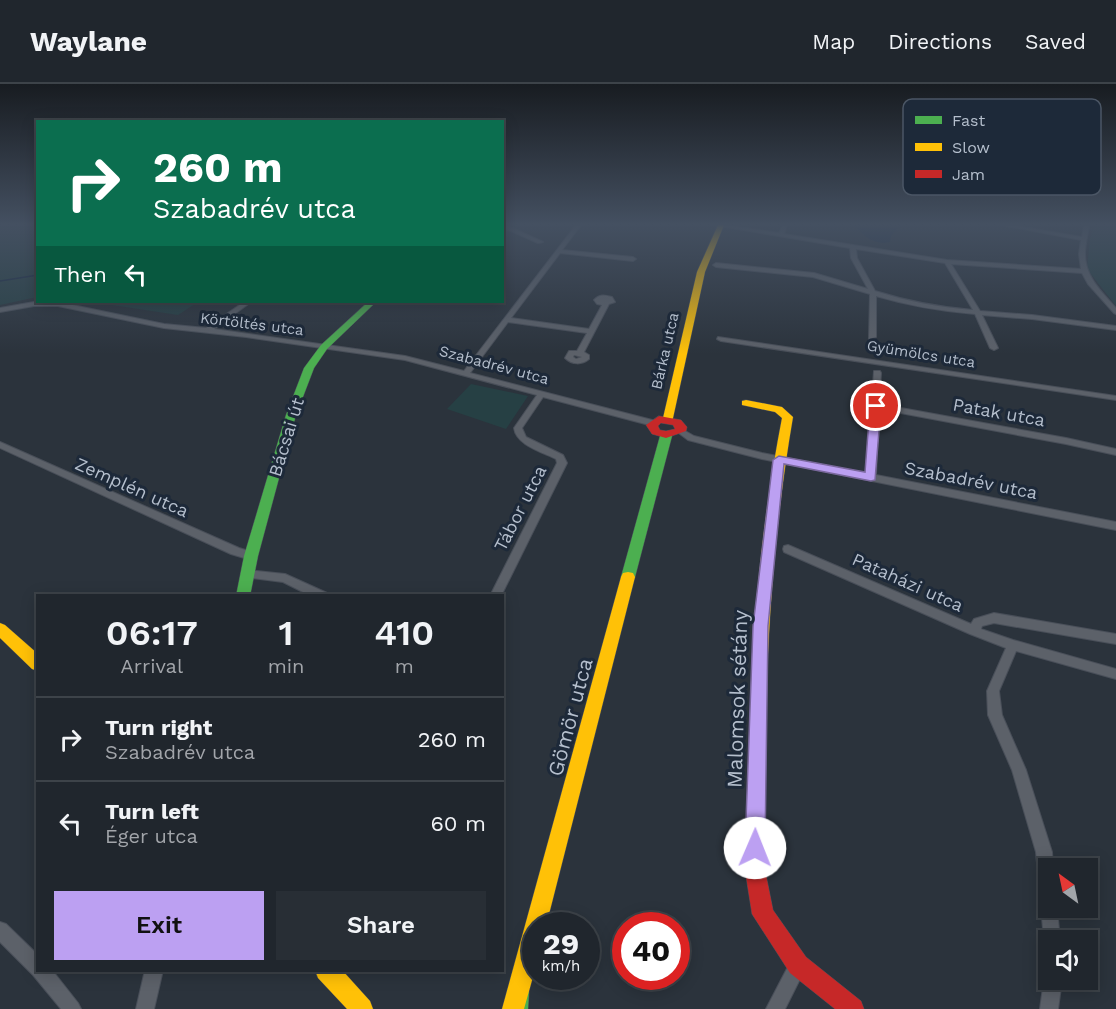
<!DOCTYPE html>
<html lang="en">
<head>
<meta charset="utf-8">
<style>
	body { margin:0; font-family:"Work Sans",sans-serif; background:#282e35; color:#f1f3f6; height:100vh; display:flex; flex-direction:column; font-size:22px; white-space:nowrap }
	* { box-sizing:border-box; margin:0 }
	p { font-size:20px; color:#a2a5aa }
	.icon { flex:none; width:33px; height:33px; fill:none; stroke:currentColor; stroke-width:2; stroke-linecap:round; stroke-linejoin:round }
	.map { position:relative; flex:1; overflow:hidden }
	.drawer { position:absolute; left:36px; top:510px; width:468px; height:378px; display:flex; flex-direction:column; background:#20262d; border-radius:0px; box-shadow:0 3px 15px #0003,0 0 0 2px #3d4349 }
	.drawer>* { flex:none }
	.guide { position:absolute; left:36px; top:36px; width:468px; height:183px; border-radius:0px; box-shadow:0 3px 15px #0003,0 0 0 2px #3d4349; background:#0b6e4f; color:#fff; overflow:hidden }
	.needle { width:39px; rotate:327deg }
	.controls { position:absolute; left:1038px; top:774px; display:grid; gap:12px }
	.controls a { display:grid; place-items:center; width:60px; height:60px; border-radius:0px; background:#20262d; box-shadow:0 3px 15px #0003,0 0 0 2px #3d4349; font-size:30px }
	.speed { position:absolute; left:522px; top:828px; display:flex; gap:12px; font-size:30px; font-weight:700; text-align:center }
	.speed>* { display:grid; place-content:center; width:78px; height:78px; border-radius:50%; background:#20262d; box-shadow:0 3px 15px #0003,0 0 0 2px #3d4349; line-height:1 }
	.speed small { font-size:15px; font-weight:400 }
	.speed .limit { border:9px solid #d22; background:#fff; color:#111 }
	.pin { position:absolute; display:grid; place-items:center; width:51px; height:51px; color:#fff; margin:-26px; border:3px solid #fff; border-radius:50%; box-shadow:0 2px 6px #0007 }
	.me { position:absolute; width:66px; margin:-33px; rotate:1deg; stroke-linejoin:round; filter:drop-shadow(0 0 4px #0008) }
	.turn { display:flex; align-items:center; gap:21px; height:126px; padding:0 18px; font-size:27px }
	.turn .icon { width:78px; height:78px; stroke-width:2.5 }
	.turn b { display:block; font-size:42px; line-height:51px }
	.then { display:flex; align-items:center; height:57px; padding:0 18px; background:#0003; gap:12px; font-size:22px }
	.eta { display:flex; justify-content:space-evenly; align-items:center; height:102px; text-align:center }
	.eta b { font-size:36px; font-weight:600; line-height:42px }
	.action { display:flex; gap:12px; margin-top:auto; padding:12px 18px }
	.action a { flex:1; height:69px; border-radius:0px; background:#bca0f2; color:#111; font-size:24px; font-weight:600; line-height:69px; text-align:center }
	.action a+a { background:#282e35; color:#f1f3f6 }
	ul { padding:0; list-style:none }
	li { display:flex; align-items:center; gap:18px; height:84px; padding:0 18px; border-top:2px solid #3d4349 }
	li div { flex:1 }
	li b { display:block; font-size:22px }
	li em { font-style:normal }
	header { display:flex; align-items:center; gap:36px; box-sizing:border-box; height:84px; padding:0 30px; background:#20262d; border-bottom:2px solid #3d4349 }
	header strong { font-size:28px }
	nav { display:flex; gap:33px; margin-inline-start:auto; font-size:21px }
	.map>svg:first-child { display:block }
	.green { fill:#264044 }
	.water { fill:#172943 }
	.lines { fill:none; stroke-linecap:round; stroke-linejoin:round }
	.stream { stroke:#172943; stroke-width:1.5 }
	.street-casing { stroke:#494f59; stroke-width:2 }
	.fast-casing { stroke:#494f59; stroke-width:1 }
	.slow-casing { stroke:#494f59; stroke-width:1 }
	.jam-casing { stroke:#494f59; stroke-width:1 }
	.street { fill:#5c6169; fill-rule:evenodd }
	.fast { fill:#4caf50; fill-rule:evenodd }
	.slow { fill:#ffc107; fill-rule:evenodd }
	.jam { fill:#c62828; fill-rule:evenodd }
	.route { fill:#bca0f2; stroke:#7a689d; stroke-width:1.5 }
	.labels { text-anchor:middle; dominant-baseline:central; stroke-width:6; stroke-linejoin:round; paint-order:stroke }
	.far-street-label { font-size:15px; fill:#b5bfcd; stroke:#1d2939 }
	.street-label { font-size:18px; fill:#b5bfcd; stroke:#1d2939 }
	.near-street-label { font-size:21px; fill:#b5bfcd; stroke:#1d2939 }
	.key { fill:#1d2939; stroke:#4b5665; stroke-width:1.5 }
	.key-label { font-size:16px; fill:#b5bfcd }
</style>
</head>
<body>
<header>
<strong>Waylane</strong>
<nav><a>Map</a><a>Directions</a><a>Saved</a></nav>
</header>
<div class="map">
<svg width="1116" height="925" viewBox="0 0 1116 925">
	<rect width="100%" height="100%" fill="#2b333c"/>
	<path class="green" d="M 0,141 L 37,141 L 37,213 L 0,221 Z
		M 1094,141 L 1116,141 L 1116,222 L 1087,185 L 1090,155 Z
		M 92,218 L 198,218 L 178,231 Z
		M 471,300 L 528,312 L 506,345 L 447,325 Z"/>
	<path class="water" d="M 854,141 L 901,141 L 891,152 L 890,158 C 873,161 865,153 854,141 Z"/>
	<g class="lines">
		<path class="stream" d="M 0,197 L 38,191"/>
		<g class="street-casing">
			<path id="street" d="M 502,141 L 506,141 L 543,158 L 538,159 L 502,143 Z
				M 576,141 L 581,141 L 562,166 L 633,173 L 636,175 L 633,177 L 560,169 L 511,234 L 589,245 L 602,221 L 597,220 L 594,216 C 599,210 605,211 612,213 L 615,218 L 609,220 L 584,268 L 589,271 L 589,275 C 582,281 572,281 565,274 L 569,267 L 577,267 L 587,249 L 508,238 L 470,289 L 656,337 L 657,339 L 653,342 L 543,313 L 522,344 L 526,353 L 563,371 L 567,379 L 501,512 L 490,512 L 557,379 L 556,375 C 542,368 516,361 514,344 L 537,311 L 405,276 L 246,253 L 164,244 L 58,222 L 34,222 L 0,228 L 0,224 L 34,218 L 58,218 L 164,240 L 206,244 L 244,218 L 251,218 L 214,245 L 405,272 L 464,287 ZM 574,271 L 582,273 L 576,275 L 573,273 Z
				M 714,141 L 725,141 L 779,149 L 783,141 L 787,141 L 784,150 L 947,176 L 1081,185 L 1079,170 L 1081,156 L 1001,141 L 1011,141 L 1082,153 L 1084,141 L 1089,141 C 1088,150 1085,160 1085,170 C 1085,193 1102,208 1116,224 L 1116,230 L 1114,229 L 1088,200 L 1082,189 L 951,180 L 980,227 L 1032,231 L 1116,242 L 1116,246 L 1032,235 L 982,231 L 998,264 L 994,266 L 990,264 L 975,230 C 940,227 910,222 876,212 L 876,253 L 869,255 L 870,210 L 813,193 L 716,183 L 713,181 L 716,179 L 814,189 L 868,205 L 851,174 L 850,164 ZM 856,165 L 945,179 L 973,226 C 937,223 910,218 875,207 L 857,174 Z
				M 718,253 L 1116,312 L 1116,316 L 721,257 L 717,255 Z
				M 874,287 L 880,287 L 881,289 L 879,320 L 1066,354 L 1116,365 L 1116,371 L 1066,360 L 879,325 L 876,391 L 1116,438 L 1116,446 L 762,375 L 688,356 L 676,347 L 680,344 L 694,352 L 762,369 L 867,390 Z
				M 0,358 L 239,464 L 255,469 L 256,472 L 255,475 L 251,476 L 231,470 L 0,364 Z
				M 788,461 L 971,540 L 974,535 L 994,529 L 1116,550 L 1116,560 L 994,539 L 982,542 L 981,545 L 1013,556 L 1116,585 L 1116,595 L 1016,567 L 999,607 L 1002,631 L 1026,686 L 1052,768 L 1053,784 L 1048,784 L 1048,824 L 1057,824 L 1060,856 L 1048,856 L 1048,863 L 1046,862 L 1044,856 L 1036,768 L 1012,686 L 988,631 L 987,607 L 1006,564 L 970,550 L 784,468 L 783,465 L 784,462 Z
				M 248,486 L 285,490 L 327,509 L 328,512 L 311,512 L 283,498 L 244,493 L 243,490 L 244,487 Z
				M 0,838 L 6,840 L 38,871 L 38,886 L 52,886 L 78,919 L 81,925 L 61,925 L 33,891 L 0,858 Z
				M 798,872 L 804,875 L 807,881 L 785,925 L 766,925 L 792,875 Z
				M 145,886 L 163,886 L 154,925 L 136,925 Z
				M 1048,889 L 1048,896 L 1062,896 L 1058,925 L 1040,925 L 1044,896 Z"/>
		</g>
		<g class="fast-casing">
			<path id="fast" d="M 368,218 L 376,218 L 327,265 L 314,284 L 296,331 L 258,472 L 250,512 L 236,512 L 244,472 L 286,331 L 304,284 L 321,261 Z
				M 666,349 L 672,352 L 635,493 L 633,497 L 623,497 L 621,493 L 660,352 Z
				M 518,897 L 526,900 L 529,908 L 528,925 L 506,925 L 507,908 L 510,900 Z"/>
		</g>
		<g class="slow-casing">
			<path id="slow" d="M 718,141 L 724,141 L 705,188 L 673,334 L 672,336 L 664,336 L 663,334 L 697,188 Z
				M 746,316 L 782,323 L 793,333 C 776,432 768,531 766,631 L 764,636 L 758,639 L 752,636 L 750,631 C 753,531 763,432 782,334 L 775,328 L 742,321 L 742,317 Z
				M 628,488 L 633,489 L 635,493 L 546,842 L 536,842 L 536,882 L 524,925 L 502,925 L 621,493 L 623,489 Z
				M 0,539 L 5,541 L 38,570 L 38,587 L 32,585 L 0,554 Z
				M 315,886 L 342,886 L 370,917 L 373,925 L 347,925 L 318,894 Z"/>
		</g>
		<g class="jam-casing">
			<path id="jam" d="M 659,332 L 681,336 L 687,343 L 686,347 L 666,354 L 652,350 L 646,341 ZM 661,339 L 673,341 L 675,345 L 666,347 L 660,346 L 658,342 Z
				M 758,623 L 764,626 L 766,631 L 765,786 L 773,826 L 806,873 L 861,917 L 864,925 L 835,925 L 790,889 L 752,830 L 745,786 L 750,631 L 752,626 Z"/>
		</g>
		<use href="#street" class="street"/>
		<use href="#fast" class="fast"/>
		<use href="#slow" class="slow"/>
		<use href="#jam" class="jam"/>
	</g>
	<linearGradient id="sky" x2="0" y2="1"><stop stop-color="#181c21"/><stop offset="0.52" stop-color="#445061"/><stop offset="1" stop-color="#445061" stop-opacity="0"/></linearGradient>
	<rect width="1116" height="270" fill="url(#sky)"/>
	<path class="route" d="M 876,319 L 881,322 L 875,396 L 871,397 L 784,380 L 768,542 L 765,764 L 762,771 L 755,774 L 748,771 L 745,764 L 753,542 L 773,376 L 779,372 L 865,388 L 870,322 Z"/>
	<g class="labels">
		<g class="far-street-label">
			<text transform="translate(252 240) rotate(7)">Körtöltés utca</text>
			<text transform="translate(665 267) rotate(-77)">Bárka utca</text>
			<text transform="translate(921 270) rotate(9)">Gyümölcs utca</text>
			<text transform="translate(494 281) rotate(15)">Szabadrév utca</text>
		</g>
		<g class="street-label">
			<text transform="translate(999 328) rotate(10)">Patak utca</text>
			<text transform="translate(286 353) rotate(-73)">Bácsai út</text>
			<text transform="translate(971 396) rotate(11)">Szabadrév utca</text>
			<text transform="translate(132 403) rotate(24)">Zemplén utca</text>
			<text transform="translate(520 424) rotate(-63)">Tábor utca</text>
			<text transform="translate(908 498) rotate(24)">Pataházi utca</text>
		</g>
		<g class="near-street-label">
			<text transform="translate(737 615) rotate(-88)">Malomsok sétány</text>
			<text transform="translate(570 633) rotate(-75)">Gömör utca</text>
		</g>
	</g>
	<rect x="903" y="15" width="198" height="96" rx="9" class="key"/>
	<rect x="915" y="32" width="27" height="8" fill="#4caf50"/>
	<rect x="915" y="59" width="27" height="8" fill="#ffc107"/>
	<rect x="915" y="86" width="27" height="8" fill="#c62828"/>
	<g class="key-label">
		<text x="952" y="42">Fast</text>
		<text x="952" y="69">Slow</text>
		<text x="952" y="96">Jam</text>
	</g>
</svg>
<div class="controls">
<a><svg class="needle" viewBox="-14 -14 28 28"><path d="M0-13l5 13h-10z" fill="#e53935"/><path d="M0 13l5-13h-10z" fill="#a2a5aa"/></svg></a>
<a><svg class="icon" aria-label="sound" viewBox="0 0 24 24"><path d="M4 9h4l5-4v14l-5-4H4zM17 9q2 3 0 6"/></svg></a>
</div>
<div class="speed"><div>29<small>km/h</small></div><div class="limit">40</div></div>
<div class="pin" style="left:876px;top:322px;background:#d93025"><svg class="icon" aria-label="arrive" viewBox="0 0 24 24"><path d="M6 21V4h12l-3 4 3 4H6"/></svg></div>
<svg class="me" style="left:755px;top:764px" viewBox="-20 -20 40 40"><circle r="19" fill="#fff"/><path d="M0-13L10 11 0 6-10 11z" fill="#bca0f2"/></svg>
<div class="guide">
<div class="turn"><svg class="icon" aria-label="right" viewBox="0 0 24 24"><path d="M7 20v-9h11M14 6l5 5-5 5"/></svg><div><b>260 m</b>Szabadrév utca</div></div>
<div class="then">Then<svg class="icon" aria-label="left" viewBox="0 0 24 24"><path d="M17 20v-9H6M10 6l-5 5 5 5"/></svg></div>
</div>
<section class="drawer">
<div class="eta">
<div><b>06:17</b><p>Arrival</p></div>
<div><b>1</b><p>min</p></div>
<div><b>410</b><p>m</p></div>
</div>
<ul>
<li><svg class="icon" aria-label="right" viewBox="0 0 24 24"><path d="M7 20v-9h11M14 6l5 5-5 5"/></svg><div><b>Turn right</b><p>Szabadrév utca</p></div><em>260 m</em></li>
<li><svg class="icon" aria-label="left" viewBox="0 0 24 24"><path d="M17 20v-9H6M10 6l-5 5 5 5"/></svg><div><b>Turn left</b><p>Éger utca</p></div><em>60 m</em></li>
</ul>
<div class="action"><a>Exit</a><a>Share</a></div>
</section>
</div>
</body>
</html>
